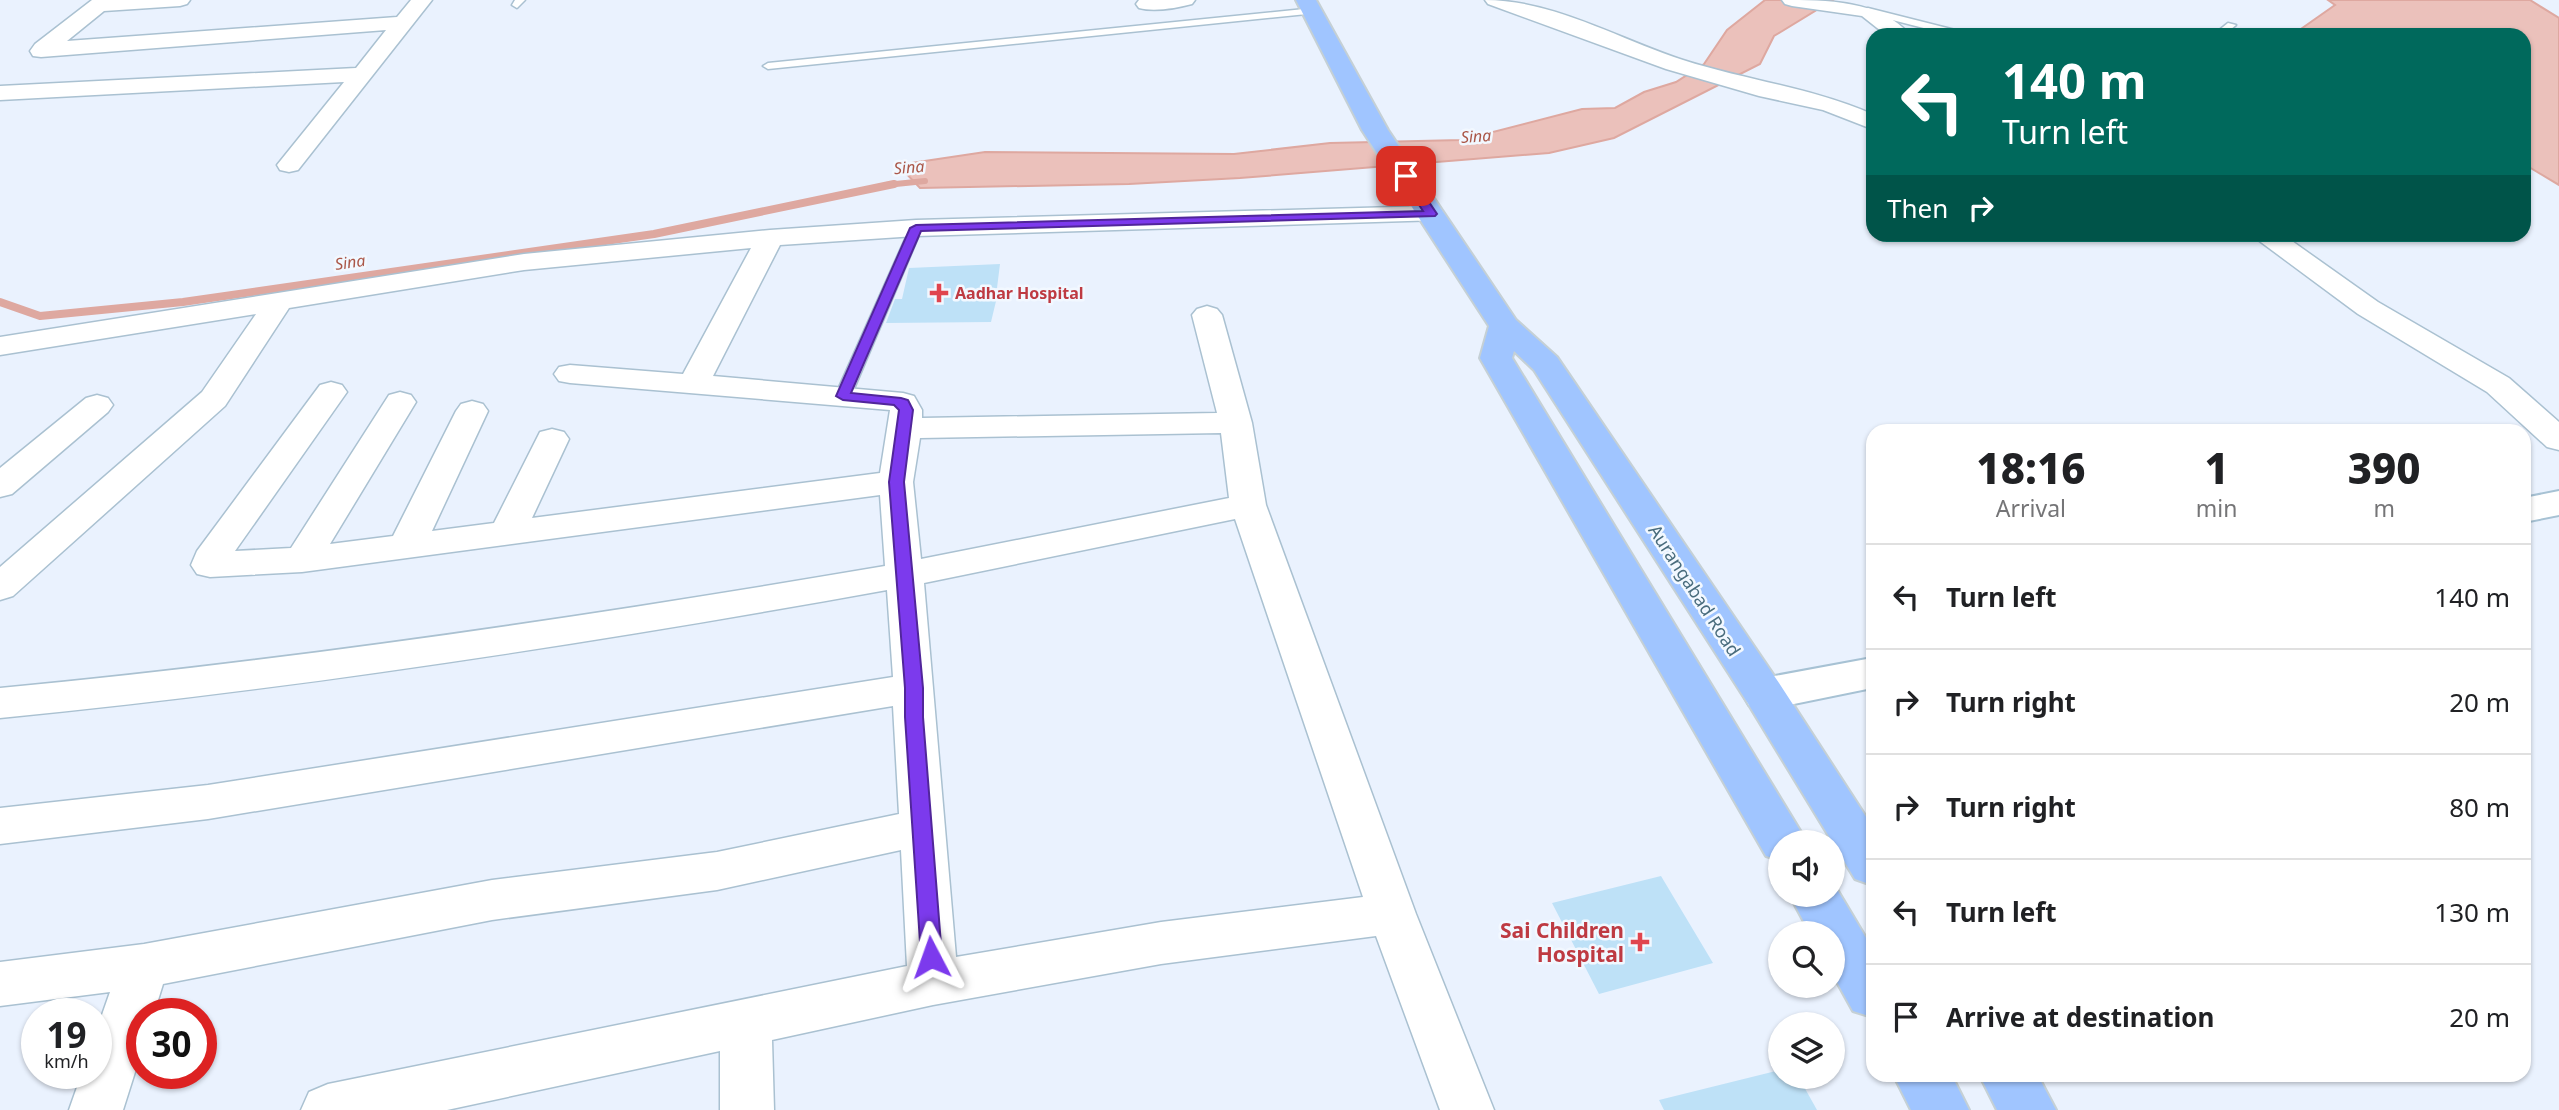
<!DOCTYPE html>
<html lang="en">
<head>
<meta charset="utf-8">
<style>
	body { margin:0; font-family:"Noto Sans",sans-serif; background:#f2f2f2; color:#202124; height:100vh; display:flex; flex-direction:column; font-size:26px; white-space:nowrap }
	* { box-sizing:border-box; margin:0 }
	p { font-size:23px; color:#757577 }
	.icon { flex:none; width:38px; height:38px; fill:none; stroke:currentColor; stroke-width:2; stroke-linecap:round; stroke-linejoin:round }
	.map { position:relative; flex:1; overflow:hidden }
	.details { position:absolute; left:1866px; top:424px; width:665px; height:658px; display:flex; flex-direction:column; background:#fff; border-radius:21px; box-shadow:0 2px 5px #0004 }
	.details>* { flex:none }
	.hud { position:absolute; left:1866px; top:28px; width:665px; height:214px; border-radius:21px; box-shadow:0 2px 5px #0004; background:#00695c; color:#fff; overflow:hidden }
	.fabs { position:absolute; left:1768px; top:830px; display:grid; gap:14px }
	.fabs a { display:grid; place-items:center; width:77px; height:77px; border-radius:50%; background:#fff; box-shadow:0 2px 5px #0004; font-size:35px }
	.speed { position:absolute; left:21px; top:998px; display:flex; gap:14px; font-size:35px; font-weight:700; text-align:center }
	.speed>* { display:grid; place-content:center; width:91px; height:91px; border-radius:50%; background:#fff; box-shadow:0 2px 5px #0004; line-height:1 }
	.speed small { font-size:18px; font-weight:400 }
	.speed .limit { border:10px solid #d22; background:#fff; color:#111 }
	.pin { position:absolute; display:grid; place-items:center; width:60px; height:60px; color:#fff; margin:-30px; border-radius:14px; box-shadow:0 4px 10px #0006 }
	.me { position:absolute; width:77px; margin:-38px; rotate:356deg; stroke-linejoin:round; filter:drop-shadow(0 0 5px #0008) }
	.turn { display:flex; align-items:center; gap:24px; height:147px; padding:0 21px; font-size:32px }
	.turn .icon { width:91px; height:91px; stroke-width:2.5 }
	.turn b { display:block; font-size:49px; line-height:60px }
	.then { display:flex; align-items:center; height:66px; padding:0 21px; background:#0003; gap:14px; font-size:26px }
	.eta { display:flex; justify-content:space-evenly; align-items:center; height:119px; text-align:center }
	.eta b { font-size:42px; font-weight:800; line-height:49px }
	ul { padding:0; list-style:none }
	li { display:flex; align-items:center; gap:21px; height:105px; padding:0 21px; border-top:2px solid #e0e0e0 }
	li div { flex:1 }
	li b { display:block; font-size:26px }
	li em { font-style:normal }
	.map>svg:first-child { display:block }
	.water { fill:#ebc1bb; stroke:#dea8a0; stroke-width:2 }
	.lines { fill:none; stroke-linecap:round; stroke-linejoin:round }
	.stream-far1 { stroke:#dea8a0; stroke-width:6 }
	.stream { stroke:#dea8a0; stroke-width:8 }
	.building { fill:#bee1f7 }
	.service-casing { stroke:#aac1d1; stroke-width:3 }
	.minor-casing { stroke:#aac1d1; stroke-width:3 }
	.secondary-casing { stroke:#a7c2d4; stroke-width:4 }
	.primary-casing { stroke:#c5d0d5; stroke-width:4 }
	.service { fill:#fff; fill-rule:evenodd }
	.minor { fill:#fff; fill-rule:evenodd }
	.secondary { fill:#fff; fill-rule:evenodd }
	.primary { fill:#a0c5ff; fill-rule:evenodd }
	.route { fill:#7c3aed; stroke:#51269a; stroke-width:2 }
	.health-dot { fill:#e0444e; stroke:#f2f8ff; stroke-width:2.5 }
	.labels { text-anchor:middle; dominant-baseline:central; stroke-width:5; stroke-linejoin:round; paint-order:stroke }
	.far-water-label { font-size:16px; font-style:italic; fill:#aa5647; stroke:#f2f8ff }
	.far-health-label { font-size:16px; font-weight:bold; fill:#be3a42; stroke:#f2f8ff; text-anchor:start }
	.street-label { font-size:18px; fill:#496c7d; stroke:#f2f8ff }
	.near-health-label { font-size:21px; font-weight:bold; fill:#be3a42; stroke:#f2f8ff; text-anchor:end }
</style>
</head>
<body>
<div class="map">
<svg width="2559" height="1110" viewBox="0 0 2559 1110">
	<rect width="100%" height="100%" fill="#eaf2fe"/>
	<path class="water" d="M 1765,0 L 1833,0 L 1774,36 L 1760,64 L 1614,138 L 1549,153 L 1240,178 L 1129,184 L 920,188 L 898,165 L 985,152 L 1234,154 L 1330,143 L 1462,140 L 1582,109 L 1615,108 L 1644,92 L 1676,82 L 1704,64 L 1727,30 Z
		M 2328,0 L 2530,0 L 2559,18 L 2559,185 L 2524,164 L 2524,35 L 2303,35 L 2298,31 L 2335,5 Z"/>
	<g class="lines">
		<path class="stream-far1" d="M 886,185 L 925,181"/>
		<path class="stream" d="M 0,302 L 40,316 L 183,302 L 654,234 L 894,184"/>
	</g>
	<path class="building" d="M 1000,264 L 997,288 L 965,289 L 964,298 L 997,297 L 991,322 L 886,323 L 895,299 L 902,299 L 909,268 Z
		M 1661,876 L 1713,963 L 1599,994 L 1552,903 Z
		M 1780,1070 L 1780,1076 L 1798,1076 L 1817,1110 L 1664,1110 L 1659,1100 Z"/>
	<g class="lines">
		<g class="service-casing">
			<path id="service" d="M 515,0 L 525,0 L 517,8 L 512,5 Z
				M 1314,8 L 1317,9 L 1317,13 L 768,69 L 763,66 L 768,63 Z
				M 1868,8 L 1967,33 L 1968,35 L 1951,35 L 1865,13 L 1865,9 Z
				M 2228,23 L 2236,25 L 2224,35 L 2213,35 Z
				M 916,224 L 922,228 L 851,396 L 848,399 L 838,399 L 835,396 L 910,228 Z"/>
		</g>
		<g class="minor-casing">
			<path id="minor" d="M 92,0 L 190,0 L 187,4 L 180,6 L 104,11 L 67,41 L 397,17 L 411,0 L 432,0 L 298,170 L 289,172 L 280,170 L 277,165 L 344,82 L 0,100 L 0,86 L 356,68 L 386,30 L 41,57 L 33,56 L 30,51 L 35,44 Z
				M 1139,0 L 1195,0 L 1192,4 C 1177,8 1154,12 1139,8 L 1136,4 Z
				M 1485,0 C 1553,0 1619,39 1683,60 C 1745,80 1813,88 1872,114 L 1872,129 L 1823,110 L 1759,96 L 1666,69 L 1488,4 Z
				M 1782,0 C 1826,0 1881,0 1910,35 L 1886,35 L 1862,16 L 1792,6 L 1785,4 Z
				M 1431,206 L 1440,208 L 1444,214 L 1440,220 L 916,236 L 780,245 L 713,376 L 903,393 L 914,396 L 922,410 L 922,418 L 1217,413 L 1192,315 L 1197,309 L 1207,306 L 1217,309 L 1222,315 L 1252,423 L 1266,505 L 1416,914 L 1494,1110 L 1440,1110 L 1376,936 L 1161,964 L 933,1005 L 772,1040 L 774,1110 L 720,1110 L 720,1051 L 447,1110 L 301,1110 L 309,1092 L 328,1084 L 907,966 L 901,850 L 717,890 L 492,920 L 163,984 L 154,1013 L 142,1013 L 142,1050 L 123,1110 L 69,1110 L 82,1073 L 96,1073 L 96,1032 L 110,992 L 0,1006 L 0,962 L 144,944 L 492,880 L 717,852 L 899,814 L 893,706 L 208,819 L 0,844 L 0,808 L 208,785 L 893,677 L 887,590 C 593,643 297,689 0,718 L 0,688 C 296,660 591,616 885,566 L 880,495 L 302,572 L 210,577 L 197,574 L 191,565 L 197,551 L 320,385 L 331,382 L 342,385 L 347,392 L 235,551 L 291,548 L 389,395 L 400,392 L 411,395 L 416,402 L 330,544 L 393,536 L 456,411 L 461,404 L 472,401 L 483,404 L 488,411 L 432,531 L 494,523 L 540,432 L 552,429 L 564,432 L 569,439 L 532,518 L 880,473 L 890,410 L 570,383 L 559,381 L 554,374 L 559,367 L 570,365 L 683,374 L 751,248 L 524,270 L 289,308 L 225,406 L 13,596 L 0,600 L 0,567 L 202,392 L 256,314 L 0,355 L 0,337 L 524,254 L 770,230 L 916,220 ZM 1221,433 L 1229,498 L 921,559 L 913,482 L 920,438 ZM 1235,519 L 1363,897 L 1161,922 L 956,957 L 924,583 Z
				M 2250,234 L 2282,234 L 2378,302 L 2509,378 L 2559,422 L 2559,450 L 2547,447 L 2487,392 L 2358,314 Z
				M 97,395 L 108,398 L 113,405 L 108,412 L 12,494 L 0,497 L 0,468 L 86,398 Z"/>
		</g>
		<g class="secondary-casing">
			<path id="secondary" d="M 2559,491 L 2559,515 L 2524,522 L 2524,498 Z
				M 1872,658 L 1872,688 L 1764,710 L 1749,705 L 1743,694 L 1749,683 L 1764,678 Z"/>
		</g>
		<g class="primary-casing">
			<path id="primary" d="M 1296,0 L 1316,0 L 1388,130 L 1516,320 L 1557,357 L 1779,683 L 1872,826 L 1872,885 L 1855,879 L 1749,705 L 1534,370 L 1514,351 L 1512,358 L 1807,842 L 1780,842 L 1780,860 L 1766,856 L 1480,358 L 1489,326 L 1362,130 Z
				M 1832,881 L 1872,948 L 1872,1017 L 1853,1011 L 1832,973 L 1832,933 L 1810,933 L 1789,894 L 1832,894 Z
				M 1893,1074 L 1951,1074 L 1969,1110 L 1911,1110 Z
				M 1979,1074 L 2037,1074 L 2056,1110 L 1997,1110 Z"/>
		</g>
		<use href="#service" class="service"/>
		<use href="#minor" class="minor"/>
		<use href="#secondary" class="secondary"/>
		<use href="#primary" class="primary"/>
	</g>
	<path class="route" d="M 1406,173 L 1410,174 L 1437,214 L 1435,216 L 921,231 L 851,393 L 901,398 L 908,400 L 913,410 L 904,482 L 923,688 L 923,717 L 942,957 L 939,964 L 931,966 L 924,964 L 921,957 L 905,717 L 905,688 L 889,482 L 899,410 L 894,405 L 843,400 L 836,396 L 910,228 L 916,225 L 1423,211 L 1400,176 Z"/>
	<g class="health-dot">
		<path d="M935.5 282.5h7v7h7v7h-7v7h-7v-7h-7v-7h7z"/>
		<path d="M1636.5 931.5h7v7h7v7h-7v7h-7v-7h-7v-7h7z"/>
	</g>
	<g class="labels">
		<g class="far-water-label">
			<text transform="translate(1476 136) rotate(-4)">Sina</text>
			<text transform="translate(909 167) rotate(-5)">Sina</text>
			<text transform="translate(350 262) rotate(-8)">Sina</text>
		</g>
		<g class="far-health-label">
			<text x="955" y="293">Aadhar Hospital</text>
		</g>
		<g class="street-label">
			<text transform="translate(1695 590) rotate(57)">Aurangabad Road</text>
		</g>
		<g class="near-health-label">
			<text x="1624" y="930">Sai Children<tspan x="1624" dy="24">Hospital</tspan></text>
		</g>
	</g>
</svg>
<div class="fabs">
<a><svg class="icon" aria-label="sound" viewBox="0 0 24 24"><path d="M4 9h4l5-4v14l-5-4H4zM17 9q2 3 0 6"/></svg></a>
<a><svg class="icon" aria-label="search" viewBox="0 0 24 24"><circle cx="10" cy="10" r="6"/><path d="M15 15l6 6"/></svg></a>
<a><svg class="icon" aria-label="layers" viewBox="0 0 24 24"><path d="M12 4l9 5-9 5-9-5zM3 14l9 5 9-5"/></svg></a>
</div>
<div class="speed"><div>19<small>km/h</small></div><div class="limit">30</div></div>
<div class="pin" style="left:1406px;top:176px;background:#d93025"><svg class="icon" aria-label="arrive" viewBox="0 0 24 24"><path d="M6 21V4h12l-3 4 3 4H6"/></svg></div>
<svg class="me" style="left:931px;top:957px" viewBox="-20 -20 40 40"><path d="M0-17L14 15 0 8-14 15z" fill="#7c3aed" stroke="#fff" stroke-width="4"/></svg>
<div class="hud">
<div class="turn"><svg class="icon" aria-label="left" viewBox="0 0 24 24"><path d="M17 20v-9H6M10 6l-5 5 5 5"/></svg><div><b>140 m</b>Turn left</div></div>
<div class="then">Then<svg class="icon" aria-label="right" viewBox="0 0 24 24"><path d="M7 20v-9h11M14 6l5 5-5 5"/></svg></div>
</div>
<section class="details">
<div class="eta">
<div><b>18:16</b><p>Arrival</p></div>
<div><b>1</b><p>min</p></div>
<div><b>390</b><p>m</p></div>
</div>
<ul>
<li><svg class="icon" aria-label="left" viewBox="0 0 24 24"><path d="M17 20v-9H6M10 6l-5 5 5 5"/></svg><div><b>Turn left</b></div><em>140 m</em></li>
<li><svg class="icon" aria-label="right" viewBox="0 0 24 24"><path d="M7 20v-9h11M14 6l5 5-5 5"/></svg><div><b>Turn right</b></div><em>20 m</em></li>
<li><svg class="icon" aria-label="right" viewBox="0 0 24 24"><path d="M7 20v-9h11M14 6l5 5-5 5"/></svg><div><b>Turn right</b></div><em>80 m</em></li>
<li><svg class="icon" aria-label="left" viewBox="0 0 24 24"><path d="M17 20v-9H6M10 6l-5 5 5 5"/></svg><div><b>Turn left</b></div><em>130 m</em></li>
<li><svg class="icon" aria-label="arrive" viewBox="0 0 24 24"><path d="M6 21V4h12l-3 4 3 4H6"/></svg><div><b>Arrive at destination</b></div><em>20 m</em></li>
</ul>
</section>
</div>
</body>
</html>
